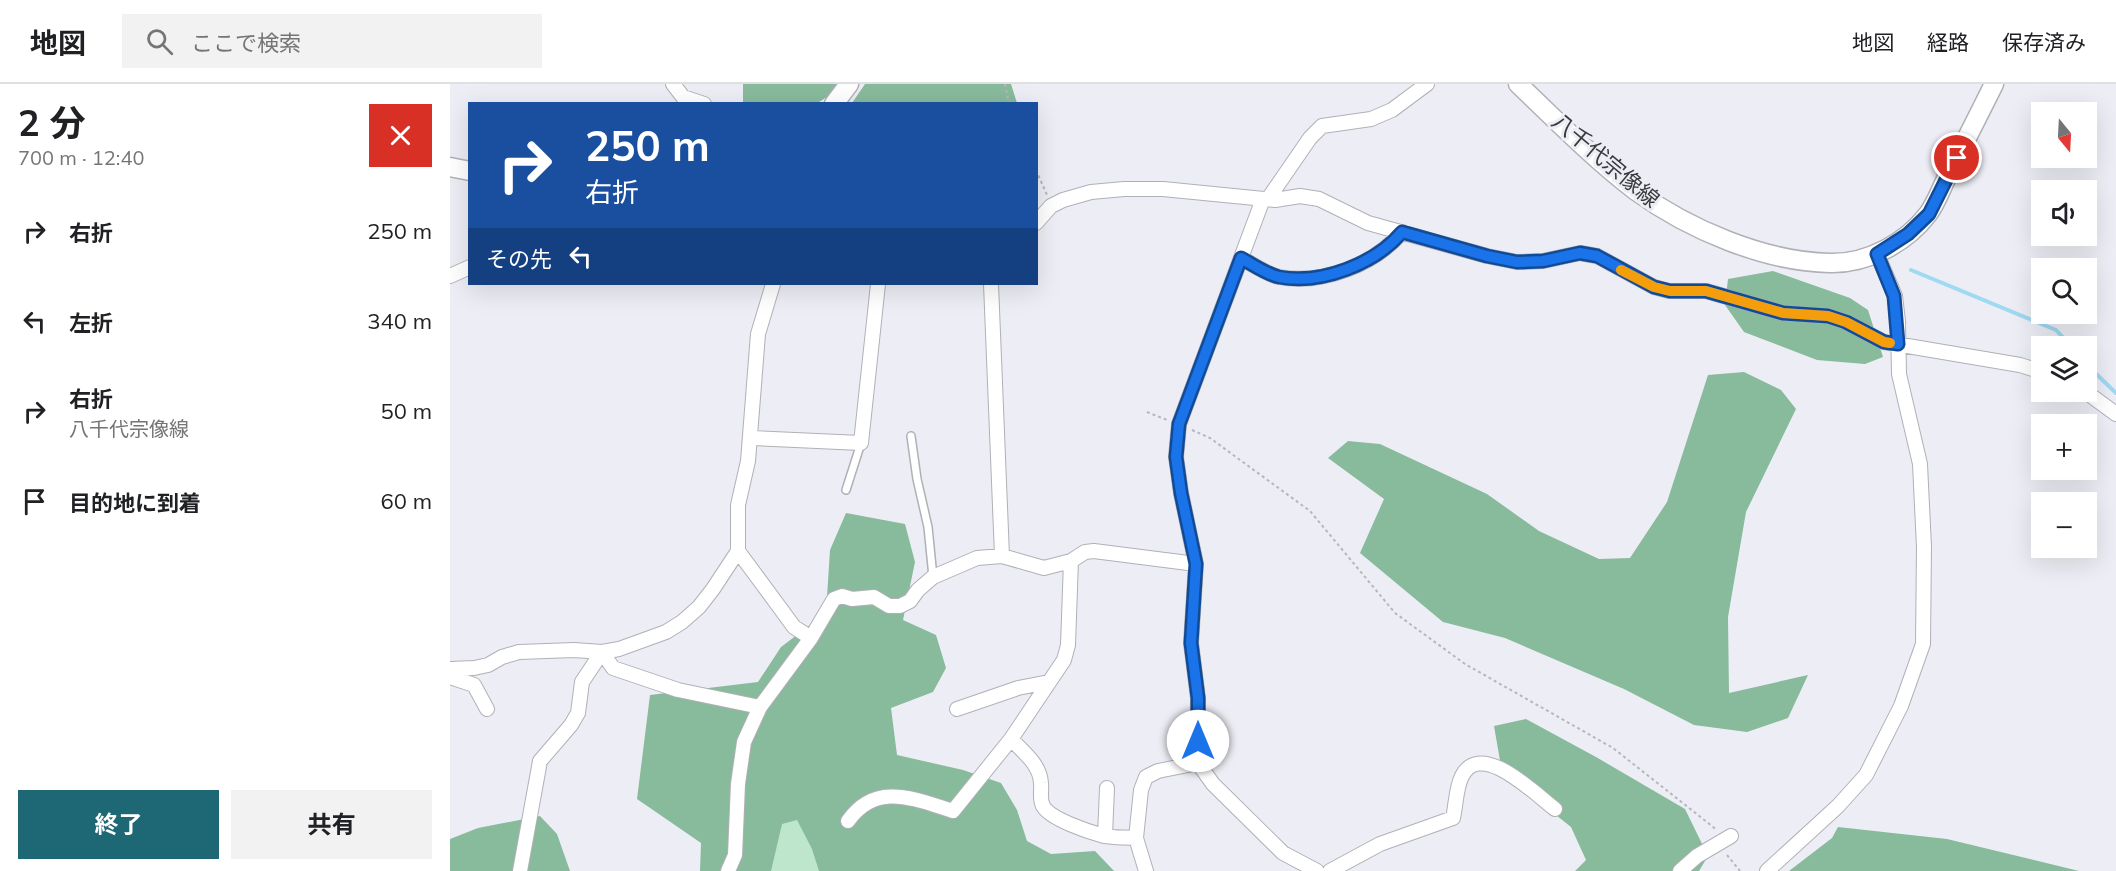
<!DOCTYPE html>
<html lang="ja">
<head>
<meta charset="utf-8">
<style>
	body { margin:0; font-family:Mulish,"Noto Sans JP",sans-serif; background:#f2f2f2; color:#202124; height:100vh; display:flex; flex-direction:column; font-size:22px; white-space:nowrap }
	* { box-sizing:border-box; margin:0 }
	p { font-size:20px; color:#757577 }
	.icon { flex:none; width:33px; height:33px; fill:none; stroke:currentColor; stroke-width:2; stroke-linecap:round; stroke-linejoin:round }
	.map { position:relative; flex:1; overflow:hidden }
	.sheet { display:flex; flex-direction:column; background:#fff; width:450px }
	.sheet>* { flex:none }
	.banner { position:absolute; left:18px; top:18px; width:570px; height:183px; border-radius:0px; box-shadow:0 6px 24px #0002; background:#1a4fa0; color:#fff; overflow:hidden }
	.needle { width:39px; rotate:162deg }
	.buttons { position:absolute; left:1581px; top:18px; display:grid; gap:12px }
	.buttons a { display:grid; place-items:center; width:66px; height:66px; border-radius:0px; background:#fff; box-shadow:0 6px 24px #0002; font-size:30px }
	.pin { position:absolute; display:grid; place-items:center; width:51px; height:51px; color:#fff; margin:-26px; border:3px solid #fff; border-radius:50%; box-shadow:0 2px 6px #0007 }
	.me { position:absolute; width:66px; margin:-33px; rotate:0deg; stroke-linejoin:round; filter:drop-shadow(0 0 4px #0008) }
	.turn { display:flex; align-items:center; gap:21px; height:126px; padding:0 18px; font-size:27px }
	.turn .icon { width:78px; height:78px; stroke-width:2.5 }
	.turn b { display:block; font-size:42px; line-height:51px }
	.then { display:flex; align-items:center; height:57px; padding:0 18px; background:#0003; gap:12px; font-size:22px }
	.round { display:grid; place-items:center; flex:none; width:63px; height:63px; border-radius:0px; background:#f2f2f2 }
	.head { display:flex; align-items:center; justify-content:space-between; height:102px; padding:0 18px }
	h1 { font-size:36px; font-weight:700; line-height:45px }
	.action { display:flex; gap:12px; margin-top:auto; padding:12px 18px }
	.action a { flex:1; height:69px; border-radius:0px; background:#1e6774; color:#fff; font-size:24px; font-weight:700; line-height:69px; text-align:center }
	.action a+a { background:#f2f2f2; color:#202124 }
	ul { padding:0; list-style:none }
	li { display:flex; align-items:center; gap:18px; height:90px; padding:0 18px }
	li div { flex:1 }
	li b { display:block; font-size:22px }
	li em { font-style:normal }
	header { display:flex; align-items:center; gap:36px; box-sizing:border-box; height:84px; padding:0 30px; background:#fff; border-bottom:2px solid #e0e0e0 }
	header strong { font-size:28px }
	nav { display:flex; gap:33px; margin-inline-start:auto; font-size:21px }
	.search { width:420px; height:54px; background:#f2f2f2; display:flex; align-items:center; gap:15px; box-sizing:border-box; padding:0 21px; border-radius:0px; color:#757577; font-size:22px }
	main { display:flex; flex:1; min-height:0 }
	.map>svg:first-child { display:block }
	.green { fill:#bee6cd }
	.forest { fill:#88ba9c }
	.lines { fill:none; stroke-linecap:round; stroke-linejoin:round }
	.stream { stroke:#9fd9f2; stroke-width:4 }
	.lane-casing { stroke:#b0b0b7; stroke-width:10 }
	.street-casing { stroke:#b0b0b7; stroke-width:16 }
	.secondary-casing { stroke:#b0b0b7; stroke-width:21 }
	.path { stroke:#b6b7bd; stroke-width:2; stroke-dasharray:3 3; stroke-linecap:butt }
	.lane { stroke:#fff; stroke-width:7 }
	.street { stroke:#fff; stroke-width:14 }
	.secondary { stroke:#fff; stroke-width:18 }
	.route-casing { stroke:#114b97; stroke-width:15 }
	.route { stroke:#1a73e8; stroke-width:10 }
	.slow { stroke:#f59e0b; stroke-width:10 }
	.labels { text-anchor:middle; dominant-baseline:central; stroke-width:6; stroke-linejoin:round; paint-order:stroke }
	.street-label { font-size:22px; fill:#393a3c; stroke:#edeef5 }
</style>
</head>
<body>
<header>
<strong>地図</strong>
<div class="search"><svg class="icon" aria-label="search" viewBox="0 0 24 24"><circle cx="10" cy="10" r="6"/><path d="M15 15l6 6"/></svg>ここで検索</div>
<nav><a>地図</a><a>経路</a><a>保存済み</a></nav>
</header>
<main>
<section class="sheet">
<div class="head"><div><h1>2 分</h1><p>700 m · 12:40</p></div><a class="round" style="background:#d93025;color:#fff"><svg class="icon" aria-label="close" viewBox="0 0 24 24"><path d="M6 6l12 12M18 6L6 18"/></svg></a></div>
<ul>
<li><svg class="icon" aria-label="right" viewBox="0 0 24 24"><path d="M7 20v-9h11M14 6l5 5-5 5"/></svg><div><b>右折</b></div><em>250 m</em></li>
<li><svg class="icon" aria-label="left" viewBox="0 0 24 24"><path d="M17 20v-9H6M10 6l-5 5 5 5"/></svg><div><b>左折</b></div><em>340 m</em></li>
<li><svg class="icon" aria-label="right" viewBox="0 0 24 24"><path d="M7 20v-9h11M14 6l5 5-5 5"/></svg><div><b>右折</b><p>八千代宗像線</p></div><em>50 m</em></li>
<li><svg class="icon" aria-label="arrive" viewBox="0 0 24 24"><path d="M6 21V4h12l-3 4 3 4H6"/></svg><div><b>目的地に到着</b></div><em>60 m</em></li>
</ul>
<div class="action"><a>終了</a><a>共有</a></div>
</section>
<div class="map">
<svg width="1666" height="787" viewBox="0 0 1666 787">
	<rect width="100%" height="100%" fill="#edeef5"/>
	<path class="green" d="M 326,716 L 517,787 L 290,787 Z"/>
	<path class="forest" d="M 293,0 L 397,0 L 366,20 L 293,19 Z
		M 415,0 L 561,0 L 567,19 L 402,19 Z
		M 1323,187 L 1400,214 L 1418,226 L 1433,273 L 1415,280 L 1367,276 L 1294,248 L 1275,221 L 1278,195 Z
		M 1294,288 L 1331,306 L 1346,325 L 1296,428 L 1278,533 L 1279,609 L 1358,591 L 1338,634 L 1297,648 L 1244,641 L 1174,605 L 1055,554 L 993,538 L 910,469 L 934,415 L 878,374 L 898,357 L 930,360 L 1037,410 L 1089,447 L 1149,475 L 1180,474 L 1217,418 L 1258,291 Z
		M 396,429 L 455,440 L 465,478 L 453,536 L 486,551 L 496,584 L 483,608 L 441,624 L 447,671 L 513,686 L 551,699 L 567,726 L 577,757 L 601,770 L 645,767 L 664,787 L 369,787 L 362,765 L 347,736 L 332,740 L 321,787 L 250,787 L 251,759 L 187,715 L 200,611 L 308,598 L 331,563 L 376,529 L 380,466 Z
		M 1076,635 L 1146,673 L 1235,725 L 1258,772 L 1249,787 L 1125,787 L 1136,776 L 1121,743 L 1052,688 L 1044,642 Z
		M 90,732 L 107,750 L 120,787 L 0,787 L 0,755 L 28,744 Z
		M 1388,743 L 1497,755 L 1629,787 L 1339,787 L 1382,754 Z"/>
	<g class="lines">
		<path class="stream" d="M 1461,186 L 1606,246 L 1621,262
			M 1636,280 L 1666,309"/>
		<g class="lane-casing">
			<path id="lane" d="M 461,352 L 467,395 L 478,443 L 483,493
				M 396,406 L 411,359"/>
		</g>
		<g class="street-casing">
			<path id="street" d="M 223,0 L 233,13 L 254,20
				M 813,115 L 729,340 L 726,373 L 731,409 L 746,480 L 741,559 L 748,614 L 748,679 L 763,700 L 833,769 L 867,787
				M 818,115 L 860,54 L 872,42 L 921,35 L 942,26 L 977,0
				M 586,139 L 601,122 L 613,116 L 641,108 L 674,105 L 713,105 L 825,116 L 850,112 L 869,115 L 918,139 L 1037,172 L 1067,178 L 1093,177 L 1130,169 L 1147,172 L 1204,203 L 1219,207 L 1256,207 L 1333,229 L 1378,232 L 1396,238 L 1434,258 L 1570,281 L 1592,288
				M 791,174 C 802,180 816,190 829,193 C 872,201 924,181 952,148
				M 0,192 L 20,183
				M 541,200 L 552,472
				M 1636,308 L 1666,330
				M 301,354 L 411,359 L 428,200
				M 288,467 L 344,543 L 361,554
				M 0,585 L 24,584 L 38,581 L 52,573 L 69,568 L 124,566 L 152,568 L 169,565 L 216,548 L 232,538 L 249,523 L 263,505 L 288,467 L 288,421 L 298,377 L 308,250 L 323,200
				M 0,593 L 24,601 L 37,625
				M 507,625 L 568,604 L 599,598
				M 561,655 C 573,668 590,680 591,699 C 592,707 589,714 593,722 C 600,735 639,748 654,752 C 664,754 676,753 686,754
				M 398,737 C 426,697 464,715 503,727 L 561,655 L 614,576 L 618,561 L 621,477
				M 655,752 L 657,704
				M 70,787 L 90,677 L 121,641 L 128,629 L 132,598 L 152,568 L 163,584 L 228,606 L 310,623
				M 278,787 L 285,771 L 288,700 L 294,658 L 310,623 L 361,554 L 384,515 L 392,512 L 402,515 L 424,513 L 439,522 L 450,522 L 460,517 L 468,506 L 483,493 L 527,474 L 552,472 L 594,484 L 621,477 L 635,468 L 644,467 L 746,480
				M 696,787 L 686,754 L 691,706 L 696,693 L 708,687 L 748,679
				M 880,787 L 930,760 L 1003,734 C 1006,721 1006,703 1012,692 C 1031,655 1085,710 1105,725
				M 1230,787 L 1247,772 L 1281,752
				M 1317,787 L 1388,722 L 1416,691 L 1451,622 L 1473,560 L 1474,463 L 1470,380 L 1449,290 L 1448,237 L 1445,212 L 1427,170"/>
		</g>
		<g class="secondary-casing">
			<path id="secondary" d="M 1068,0 C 1106,36 1144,75 1186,107 C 1238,145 1315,178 1380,179 C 1417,180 1456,159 1478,130 C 1487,118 1492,102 1499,89 C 1514,60 1529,30 1544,0
				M 384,20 L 399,0
				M 0,83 L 20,87"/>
		</g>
		<path class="path" d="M 555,0 L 559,20
			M 586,86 L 597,111
			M 697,328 L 717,336
			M 742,346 L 760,354 L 860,427 L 945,529 L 1015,580 L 1163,664 L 1267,746
			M 1277,771 L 1290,787"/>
		<use href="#lane" class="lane"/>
		<use href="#street" class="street"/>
		<use href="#secondary" class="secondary"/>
	</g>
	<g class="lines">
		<g class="route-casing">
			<path id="route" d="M 748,657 L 748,614 L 741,559 L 746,480 L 731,409 L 726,373 L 729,340 L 791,174 C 802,180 816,190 829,193 C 871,201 925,180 952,148 L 1037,172 L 1067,178 L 1093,177 L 1130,169 L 1147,172 L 1204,203 L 1220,207 L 1256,207 L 1333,229 L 1378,232 L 1396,238 L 1434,258 L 1448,260 L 1444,212 L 1427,170 L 1458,150 L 1479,130 L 1507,74"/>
		</g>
		<use href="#route" class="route"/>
		<path class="slow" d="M 1171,186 L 1204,203 L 1220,207 L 1256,207 L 1333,229 L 1378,232 L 1396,238 L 1434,258 L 1440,259"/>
	</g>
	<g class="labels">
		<g class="street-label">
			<text transform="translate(1156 76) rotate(40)">八千代宗像線</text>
		</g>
	</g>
</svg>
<div class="buttons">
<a><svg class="needle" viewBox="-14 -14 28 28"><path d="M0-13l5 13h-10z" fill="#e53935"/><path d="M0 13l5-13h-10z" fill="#757577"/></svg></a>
<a><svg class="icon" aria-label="sound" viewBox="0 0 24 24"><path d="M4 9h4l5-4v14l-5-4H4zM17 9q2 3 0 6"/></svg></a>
<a><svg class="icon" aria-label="search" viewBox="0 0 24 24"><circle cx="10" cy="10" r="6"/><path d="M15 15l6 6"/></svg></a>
<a><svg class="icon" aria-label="layers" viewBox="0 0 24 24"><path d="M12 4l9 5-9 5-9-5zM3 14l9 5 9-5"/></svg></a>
<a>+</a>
<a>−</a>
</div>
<div class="pin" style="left:1507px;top:74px;background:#d93025"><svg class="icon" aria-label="arrive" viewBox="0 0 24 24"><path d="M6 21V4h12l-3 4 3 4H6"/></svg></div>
<svg class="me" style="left:748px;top:657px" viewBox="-20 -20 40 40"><circle r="19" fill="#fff"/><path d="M0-13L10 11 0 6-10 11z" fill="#1a73e8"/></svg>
<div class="banner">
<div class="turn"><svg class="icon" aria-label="right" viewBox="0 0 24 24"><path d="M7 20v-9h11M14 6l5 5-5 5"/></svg><div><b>250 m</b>右折</div></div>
<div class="then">その先<svg class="icon" aria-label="left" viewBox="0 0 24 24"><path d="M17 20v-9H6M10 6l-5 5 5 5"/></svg></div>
</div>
</div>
</main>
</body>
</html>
